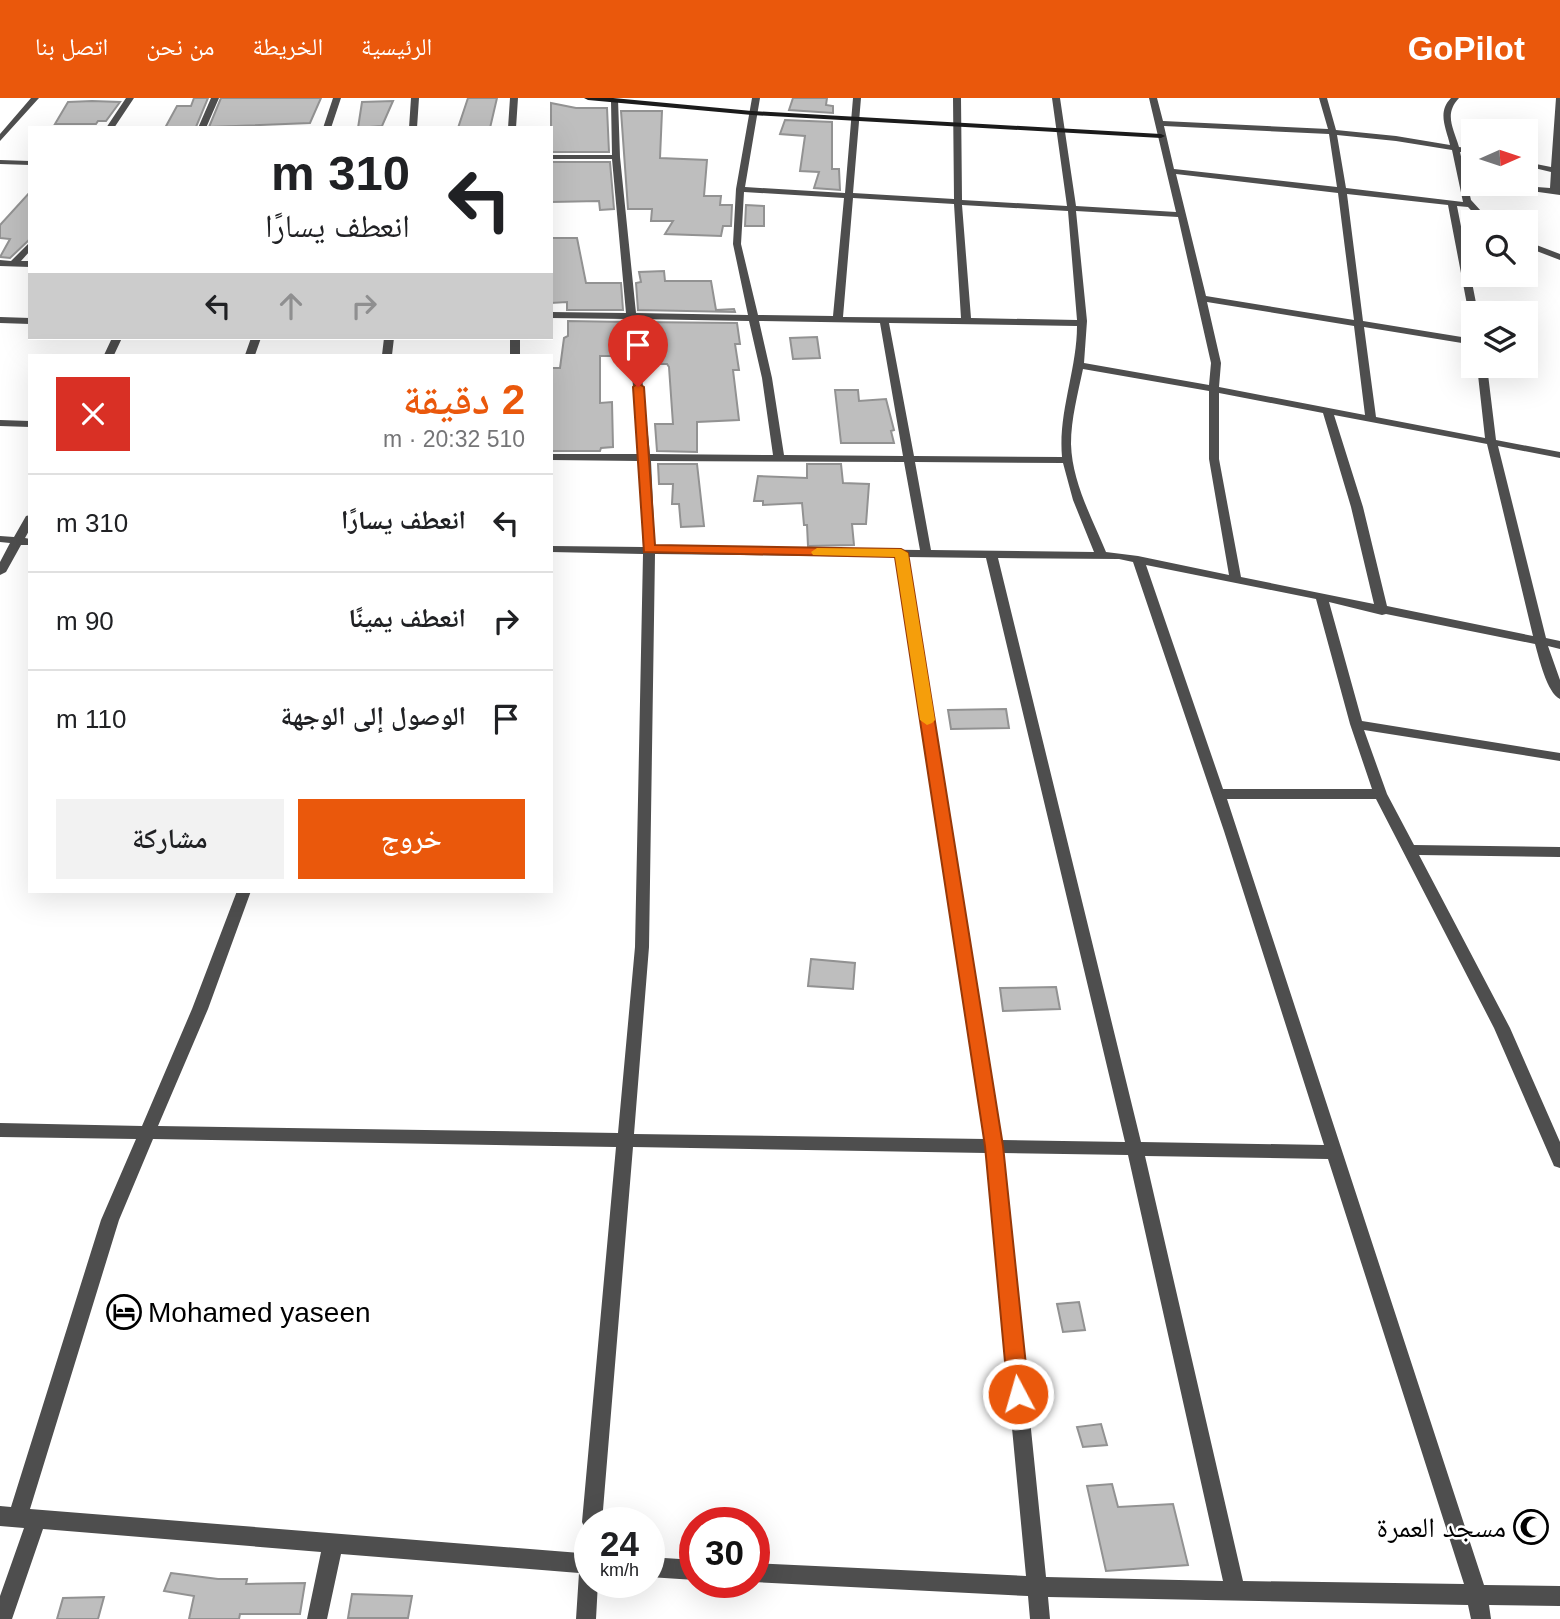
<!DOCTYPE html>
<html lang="ar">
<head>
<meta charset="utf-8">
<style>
	body { margin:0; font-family:Arial,"Noto Naskh Arabic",sans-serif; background:#f2f2f2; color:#202124; direction:rtl; height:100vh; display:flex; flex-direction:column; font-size:26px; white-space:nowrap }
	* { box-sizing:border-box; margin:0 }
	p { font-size:23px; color:#757577 }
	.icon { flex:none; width:38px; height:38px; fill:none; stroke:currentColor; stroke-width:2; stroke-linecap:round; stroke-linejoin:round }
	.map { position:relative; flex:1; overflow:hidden; direction:ltr }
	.side { position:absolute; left:28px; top:256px; width:525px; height:539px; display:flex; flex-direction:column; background:#fff; border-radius:0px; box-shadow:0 7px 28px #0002; direction:rtl }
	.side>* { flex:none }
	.top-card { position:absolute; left:28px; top:28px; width:525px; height:214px; border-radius:0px; box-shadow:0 7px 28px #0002; direction:rtl; background:#fff; color:#202124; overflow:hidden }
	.needle { width:46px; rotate:87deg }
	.buttons { position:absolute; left:1461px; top:21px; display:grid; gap:14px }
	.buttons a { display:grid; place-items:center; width:77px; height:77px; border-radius:0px; background:#fff; box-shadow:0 7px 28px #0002; font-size:35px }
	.speed { position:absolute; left:574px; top:1409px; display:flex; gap:14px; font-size:35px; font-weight:700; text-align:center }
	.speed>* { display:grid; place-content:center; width:91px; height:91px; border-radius:50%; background:#fff; box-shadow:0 7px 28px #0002; line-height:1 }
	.speed small { font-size:18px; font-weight:400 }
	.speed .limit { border:10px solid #d22; background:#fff; color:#111 }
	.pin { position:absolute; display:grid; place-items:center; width:60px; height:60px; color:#fff; margin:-72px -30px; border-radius:50% 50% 50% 0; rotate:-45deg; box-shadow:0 0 7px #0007 }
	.pin .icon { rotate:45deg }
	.me { position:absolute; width:77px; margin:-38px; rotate:354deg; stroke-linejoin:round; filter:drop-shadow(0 0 5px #0008) }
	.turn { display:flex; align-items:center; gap:24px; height:147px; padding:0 28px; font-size:32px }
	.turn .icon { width:91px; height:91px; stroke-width:2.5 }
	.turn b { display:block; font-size:49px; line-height:60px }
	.lanes { display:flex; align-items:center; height:66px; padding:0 28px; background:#0003; justify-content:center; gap:35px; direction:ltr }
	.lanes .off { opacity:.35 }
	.round { display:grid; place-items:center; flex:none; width:74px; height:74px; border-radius:0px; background:#f2f2f2 }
	.summary { display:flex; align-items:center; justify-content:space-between; height:119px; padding:0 28px }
	h1 { font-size:42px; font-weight:600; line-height:52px; color:#ea580c }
	.primary-button { display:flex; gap:14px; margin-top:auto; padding:14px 28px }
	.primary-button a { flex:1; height:80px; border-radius:0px; background:#ea580c; color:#fff; font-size:28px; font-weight:600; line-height:80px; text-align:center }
	.primary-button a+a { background:#f2f2f2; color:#202124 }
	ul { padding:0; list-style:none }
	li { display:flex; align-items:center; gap:21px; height:98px; padding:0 28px; border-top:2px solid #e0e0e0 }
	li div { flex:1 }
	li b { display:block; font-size:26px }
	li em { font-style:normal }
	header { display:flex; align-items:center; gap:42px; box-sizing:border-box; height:98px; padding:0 35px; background:#ea580c; color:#fff }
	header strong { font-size:33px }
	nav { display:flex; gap:38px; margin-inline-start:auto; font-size:24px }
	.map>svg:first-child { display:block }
	.building { fill:#bebebe; stroke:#929292; stroke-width:2 }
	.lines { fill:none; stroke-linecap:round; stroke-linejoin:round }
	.street { fill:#4e4e4e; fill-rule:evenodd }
	.secondary { fill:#1b1b1b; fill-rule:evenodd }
	.route { fill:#ea580c; stroke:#983908; stroke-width:2 }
	.slow { fill:#f59e0b }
	.labels { text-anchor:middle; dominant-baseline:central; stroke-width:5; stroke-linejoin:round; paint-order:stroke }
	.near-poi-label { font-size:28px; fill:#000; stroke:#fff; text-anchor:start }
</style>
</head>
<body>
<header>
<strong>GoPilot</strong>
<nav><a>الرئيسية</a><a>الخريطة</a><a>من نحن</a><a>اتصل بنا</a></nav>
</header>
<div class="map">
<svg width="1560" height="1521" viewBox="0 0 1560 1521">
	<rect width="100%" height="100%" fill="#fff"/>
	<path class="building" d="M 194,0 L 208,0 L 196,29 L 165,30 L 177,8 L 191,8 Z
		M 221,0 L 321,0 L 310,25 L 209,29 Z
		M 468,0 L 497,0 L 490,30 L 458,30 Z
		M 793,0 L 827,0 L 826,7 L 833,8 L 833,15 L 789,12 Z
		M 393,3 L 382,28 L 358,30 L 362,4 Z
		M 68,4 L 92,3 L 120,4 L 106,23 L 98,23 L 96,26 L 55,26 Z
		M 551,5 L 576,10 L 607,10 L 609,54 L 551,54 Z
		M 621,13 L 662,13 L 660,60 L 707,62 L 704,98 L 721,98 L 720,107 L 732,107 L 731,128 L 723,128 L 721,138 L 665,136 L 673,123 L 651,123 L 652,111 L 628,111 Z
		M 785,22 L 832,24 L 832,71 L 839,71 L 840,92 L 814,90 L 819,74 L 800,73 L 805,38 L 780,36 Z
		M 551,64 L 610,64 L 614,111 L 600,112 L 599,103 L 551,104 Z
		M 30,94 L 30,141 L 10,160 L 0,159 L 10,141 L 0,140 L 0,127 Z
		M 746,107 L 764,108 L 764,128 L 745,128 Z
		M 551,140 L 577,140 L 586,185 L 621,185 L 623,212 L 567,212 L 567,204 L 551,205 Z
		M 664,173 L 665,183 L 711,183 L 716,212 L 734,211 L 735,214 L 638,212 L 636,185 L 641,184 L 639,174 Z
		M 568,223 L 625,224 L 628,258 L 600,258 L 600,305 L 612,304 L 613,349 L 601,350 L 600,353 L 551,353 L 551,270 L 560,270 L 564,240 L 568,238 Z
		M 639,224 L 737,225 L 740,246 L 735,246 L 739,272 L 733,272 L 739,322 L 697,324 L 697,354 L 657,353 L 655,326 L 673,326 L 669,269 L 667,266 L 647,266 L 647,258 L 643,258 Z
		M 817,239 L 820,260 L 793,261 L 790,240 Z
		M 835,292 L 858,292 L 859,303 L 886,301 L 894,332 L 891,333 L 894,345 L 841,345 Z
		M 658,366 L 697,366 L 704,428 L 681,429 L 679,406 L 672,406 L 673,386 L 659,386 Z
		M 807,366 L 841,366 L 843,385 L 869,386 L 866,426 L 852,426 L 854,447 L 808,448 L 807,427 L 804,427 L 802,405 L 763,407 L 763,403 L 754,403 L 758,378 L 807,380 Z
		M 1006,611 L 1009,630 L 951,631 L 948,612 Z
		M 811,861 L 855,865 L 853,891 L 808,888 Z
		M 1056,889 L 1060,911 L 1003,913 L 1000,890 Z
		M 1079,1204 L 1085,1232 L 1063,1234 L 1057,1206 Z
		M 1101,1326 L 1107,1347 L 1083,1349 L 1077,1329 Z
		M 1112,1386 L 1118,1409 L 1173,1406 L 1188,1467 L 1106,1473 L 1087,1388 Z
		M 171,1475 L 218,1481 L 247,1481 L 246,1486 L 305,1485 L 300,1516 L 240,1516 L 239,1521 L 189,1521 L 194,1498 L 164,1493 Z
		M 352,1496 L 412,1498 L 408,1520 L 348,1520 Z
		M 104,1499 L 98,1521 L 57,1521 L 63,1500 Z"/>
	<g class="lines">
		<path class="street" d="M 31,0 L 39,0 L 0,43 L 0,36 Z
			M 126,0 L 134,0 L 114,30 L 106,30 Z
			M 211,0 L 219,0 L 206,30 L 198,30 Z
			M 333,0 L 341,0 L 331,30 L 323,30 Z
			M 411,0 L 419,0 L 417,30 L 409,30 Z
			M 510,0 L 518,0 L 516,30 L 508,30 Z
			M 752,0 L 760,0 L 745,89 L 845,95 L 853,0 L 861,0 L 853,95 L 954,101 L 953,0 L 961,0 L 962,102 L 1067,108 L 1052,0 L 1060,0 L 1076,108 L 1176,114 L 1149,0 L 1157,0 L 1163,23 L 1328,31 L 1319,0 L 1327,0 L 1336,32 L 1396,38 L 1450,47 C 1446,30 1437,14 1451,0 L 1459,0 C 1444,16 1453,29 1459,49 L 1474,51 L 1474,56 L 1460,54 L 1471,102 L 1491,124 L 1482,124 L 1468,109 L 1457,108 L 1478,215 L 1474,215 L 1474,220 L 1469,217 L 1448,107 L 1347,96 L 1363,223 L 1474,241 L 1474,247 L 1364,229 L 1376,319 L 1485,340 L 1477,268 L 1487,268 L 1496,342 L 1560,354 L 1560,360 L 1498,348 L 1546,540 L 1560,543 L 1560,551 L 1548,548 L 1560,582 L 1560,601 C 1547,595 1539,560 1535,546 L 1386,516 L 1382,517 L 1329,504 L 1362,623 L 1560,655 L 1560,663 L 1364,632 L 1387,696 L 1414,747 L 1560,749 L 1560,759 L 1419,757 L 1510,930 L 1560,1044 L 1560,1070 L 1554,1068 L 1494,930 L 1376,701 L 1227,701 L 1484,1487 L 1560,1488 L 1560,1508 L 1489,1507 L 1491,1521 L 1471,1521 L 1468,1507 L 1048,1499 L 1050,1521 L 1030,1521 L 1028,1498 L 752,1484 L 754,1484 L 754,1465 L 1026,1478 L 986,1055 L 633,1049 L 602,1424 L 590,1424 L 590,1433 L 585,1431 L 582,1424 L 616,1049 L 153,1041 L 119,1122 L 30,1411 L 580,1455 L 583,1446 L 590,1443 L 590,1484 L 598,1484 L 596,1521 L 576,1521 L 579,1475 L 341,1456 L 327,1521 L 307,1521 L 321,1454 L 43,1431 L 12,1521 L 0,1521 L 0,1498 L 24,1430 L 0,1428 L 0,1408 L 11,1409 L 101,1122 L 136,1041 L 0,1039 L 0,1025 L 142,1028 L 192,911 L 237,793 L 251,793 L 208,911 L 158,1028 L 618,1035 L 635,849 L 643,456 L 551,454 L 551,448 L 643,449 L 640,363 L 551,362 L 551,356 L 639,356 L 627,221 L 551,220 L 551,214 L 626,215 L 612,61 L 551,61 L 551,57 L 612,57 L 611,3 L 618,1 L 620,59 L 636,215 L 748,217 L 733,146 L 736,91 ZM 1164,28 L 1329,36 L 1337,89 L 1174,71 ZM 1337,37 L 1396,43 L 1452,52 L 1463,104 L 1346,90 ZM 1176,76 L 1338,95 L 1354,222 L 1206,198 ZM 744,94 L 844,100 L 833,218 L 758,217 L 741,146 ZM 853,100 L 954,106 L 961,220 L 843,219 ZM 962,107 L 1068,113 L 1077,222 L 971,220 ZM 1076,113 L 1178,119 L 1211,265 L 1209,287 L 1084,265 L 1087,223 ZM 1207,204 L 1354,228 L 1365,317 L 1219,289 L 1221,265 ZM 636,221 L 749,223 L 762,280 L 773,357 L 650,356 ZM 759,223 L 880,225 L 903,358 L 784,357 L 772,280 ZM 889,225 L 1077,228 C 1077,272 1058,314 1062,359 L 914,358 ZM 1083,271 L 1209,293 L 1209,361 L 1229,477 L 1138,458 L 1106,454 C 1092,420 1072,384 1071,346 C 1071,321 1078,295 1083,271 ZM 1219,295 L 1323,315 L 1351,409 L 1374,506 L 1241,479 L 1219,361 ZM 1334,317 L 1487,346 L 1533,538 L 1387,508 L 1363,409 ZM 651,363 L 904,364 L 920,452 L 655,449 ZM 915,364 L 1063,365 L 1073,402 L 1094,454 L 931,452 ZM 655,456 L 896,459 L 985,1041 L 634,1036 L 649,849 ZM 907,459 L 986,460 L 1125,1044 L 1001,1042 ZM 998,460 L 1119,461 L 1133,464 L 1224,733 L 1324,1047 L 1141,1044 ZM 1146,467 L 1316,501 L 1350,626 L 1372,691 L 1223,691 ZM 1003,1055 L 1128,1057 L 1223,1483 L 1046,1479 ZM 1145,1058 L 1328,1061 L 1464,1486 L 1243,1483 Z
			M 1556,0 L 1560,0 L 1560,97 L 1496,88 L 1495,86 L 1550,90 L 1551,74 L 1526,68 L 1526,64 L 1551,69 Z
			M 0,62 L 30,63 L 30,67 L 0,66 Z
			M 1526,143 L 1560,156 L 1560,162 L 1526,149 Z
			M 30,144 L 30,153 L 21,163 L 30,163 L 30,169 L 0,168 L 0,162 L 11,163 Z
			M 0,219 L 30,220 L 30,226 L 0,225 Z
			M 112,240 L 122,240 L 114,257 L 104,257 Z
			M 251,240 L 261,240 L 255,257 L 245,257 Z
			M 384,240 L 394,240 L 392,257 L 382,257 Z
			M 510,240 L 520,240 L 520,257 L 510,257 Z
			M 0,322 L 30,323 L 30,329 L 0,328 Z
			M 30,417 L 30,431 L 25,440 L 30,441 L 30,447 L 21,447 L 6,474 L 0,477 L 0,464 L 10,445 L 0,444 L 0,438 L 14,439 L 26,418 Z
			M 649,1459 L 695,1462 L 695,1482 L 649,1479 Z"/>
		<path class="secondary" d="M 584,0 L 613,0 L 752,13 L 1161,36 L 1165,38 L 1161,40 L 752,17 L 588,2 Z"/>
	</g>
	<path class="route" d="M 638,285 L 644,289 L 655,447 L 901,451 L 908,455 L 1003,1048 L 1029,1296 L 1026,1303 L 1018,1306 L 1011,1303 L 1008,1296 L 985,1048 L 895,459 L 644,454 L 633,289 Z"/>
	<path class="slow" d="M 817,450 L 901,451 L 908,455 L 935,622 L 932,625 L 927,627 L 920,622 L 895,459 L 813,457 L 811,454 Z"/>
	<defs>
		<g id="hotel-ring" transform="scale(1.75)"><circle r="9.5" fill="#fff" stroke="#000" stroke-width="1.5"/><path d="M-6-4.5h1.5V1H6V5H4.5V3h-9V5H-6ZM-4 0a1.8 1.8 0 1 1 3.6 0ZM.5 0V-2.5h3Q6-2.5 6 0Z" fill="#000"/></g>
		<g id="mosque-ring" transform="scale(1.75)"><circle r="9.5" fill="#fff" stroke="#000" stroke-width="1.5"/><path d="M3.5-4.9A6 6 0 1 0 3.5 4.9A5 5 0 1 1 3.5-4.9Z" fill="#000"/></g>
	</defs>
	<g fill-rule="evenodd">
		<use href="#hotel-ring" x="124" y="1214"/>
		<use href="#mosque-ring" x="1531" y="1429"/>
	</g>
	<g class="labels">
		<g class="near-poi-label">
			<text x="148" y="1214">Mohamed yaseen</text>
			<text x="1506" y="1429" text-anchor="end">مسجد العمرة</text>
		</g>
	</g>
</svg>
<div class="buttons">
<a><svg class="needle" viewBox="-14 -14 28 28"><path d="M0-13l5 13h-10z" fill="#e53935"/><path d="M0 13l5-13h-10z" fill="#757577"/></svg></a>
<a><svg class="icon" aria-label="search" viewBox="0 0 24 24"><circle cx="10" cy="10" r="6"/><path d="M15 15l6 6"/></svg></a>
<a><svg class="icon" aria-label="layers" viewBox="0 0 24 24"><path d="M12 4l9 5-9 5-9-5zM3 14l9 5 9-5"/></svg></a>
</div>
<div class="speed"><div>24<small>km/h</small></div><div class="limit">30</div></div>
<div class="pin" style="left:638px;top:289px;background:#d93025"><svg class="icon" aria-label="arrive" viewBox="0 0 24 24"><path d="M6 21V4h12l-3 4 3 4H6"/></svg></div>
<svg class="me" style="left:1018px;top:1296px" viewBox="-20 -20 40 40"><circle r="17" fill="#ea580c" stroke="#fff" stroke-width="3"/><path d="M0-11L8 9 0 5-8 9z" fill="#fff"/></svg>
<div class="top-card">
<div class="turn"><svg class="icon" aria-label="left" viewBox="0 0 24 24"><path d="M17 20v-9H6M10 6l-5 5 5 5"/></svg><div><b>310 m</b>انعطف يسارًا</div></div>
<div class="lanes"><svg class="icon" aria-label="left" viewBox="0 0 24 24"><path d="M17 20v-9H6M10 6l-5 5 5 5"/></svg><svg class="icon off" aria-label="ahead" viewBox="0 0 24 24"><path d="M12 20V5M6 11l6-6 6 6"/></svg><svg class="icon off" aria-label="right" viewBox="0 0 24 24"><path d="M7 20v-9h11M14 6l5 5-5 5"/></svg></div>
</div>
<section class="side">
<div class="summary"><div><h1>2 دقيقة</h1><p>510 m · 20:32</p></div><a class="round" style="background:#d93025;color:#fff"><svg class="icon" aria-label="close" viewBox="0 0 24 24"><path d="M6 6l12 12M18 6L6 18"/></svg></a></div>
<ul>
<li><svg class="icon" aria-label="left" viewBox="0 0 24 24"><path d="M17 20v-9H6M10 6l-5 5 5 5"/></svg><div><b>انعطف يسارًا</b></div><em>310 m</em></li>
<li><svg class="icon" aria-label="right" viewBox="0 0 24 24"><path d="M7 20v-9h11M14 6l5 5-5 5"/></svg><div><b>انعطف يمينًا</b></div><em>90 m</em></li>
<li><svg class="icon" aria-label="arrive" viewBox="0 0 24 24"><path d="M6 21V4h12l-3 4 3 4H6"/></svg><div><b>الوصول إلى الوجهة</b></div><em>110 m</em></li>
</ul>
<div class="primary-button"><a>خروج</a><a>مشاركة</a></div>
</section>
</div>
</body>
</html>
